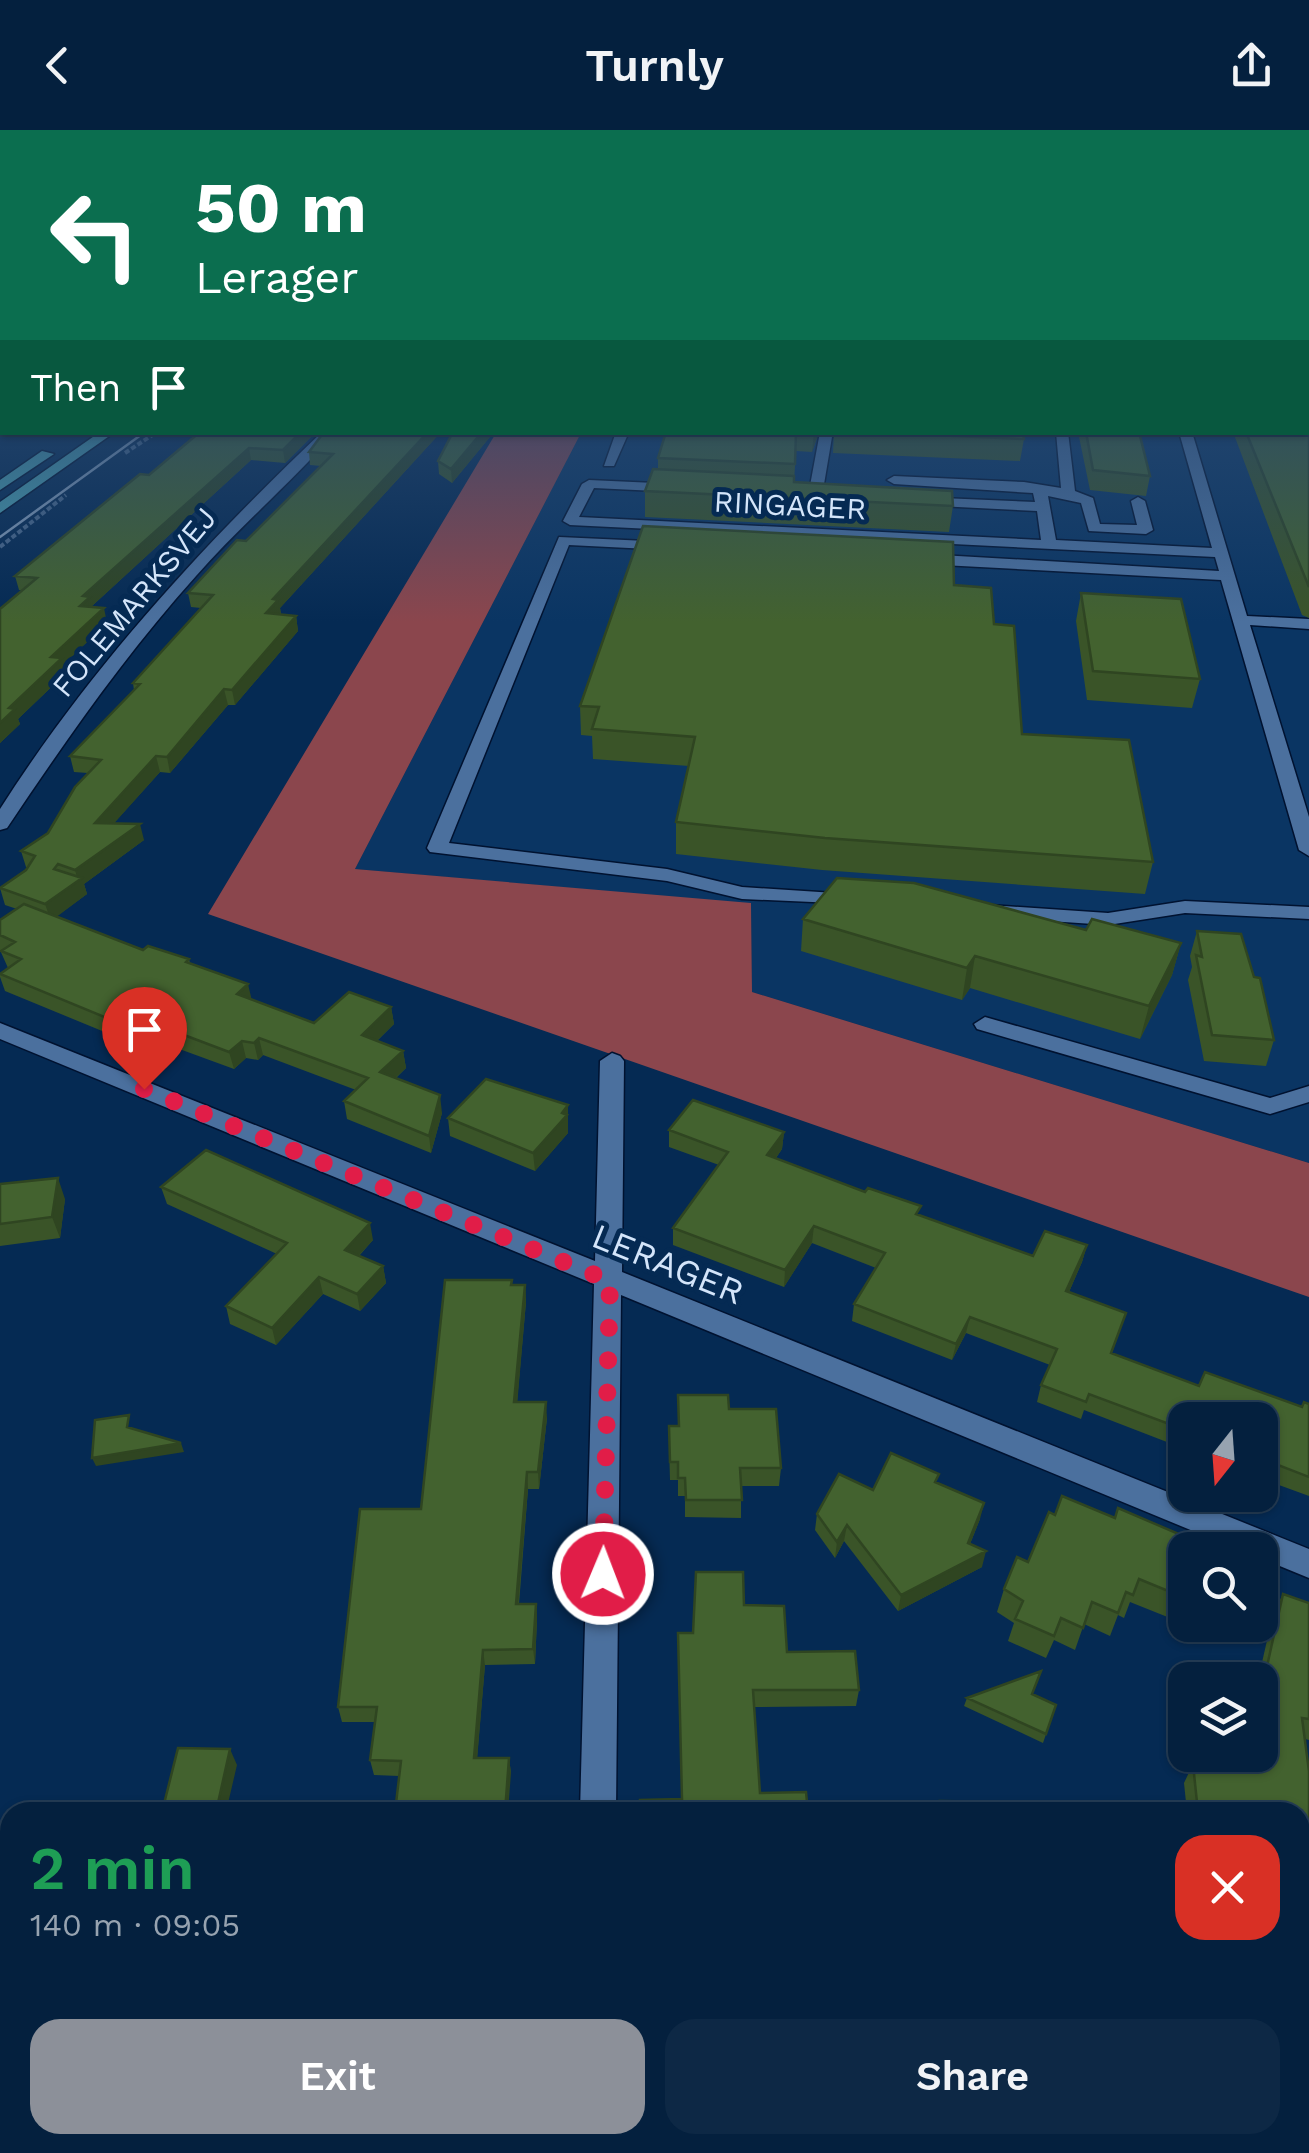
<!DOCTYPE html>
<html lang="en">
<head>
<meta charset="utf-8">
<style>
	body { margin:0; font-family:"Work Sans",sans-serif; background:#0d2845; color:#f1f3f6; height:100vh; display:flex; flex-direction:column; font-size:38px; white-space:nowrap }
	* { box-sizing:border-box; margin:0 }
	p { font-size:32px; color:#97a3b0 }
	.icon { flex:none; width:55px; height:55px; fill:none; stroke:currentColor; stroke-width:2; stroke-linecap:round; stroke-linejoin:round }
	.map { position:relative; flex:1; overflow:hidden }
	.details { position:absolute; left:0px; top:1672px; width:1310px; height:352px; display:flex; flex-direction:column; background:#04203e; border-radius:30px 30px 0 0; box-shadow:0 2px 8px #0004,0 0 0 2px #253e58 }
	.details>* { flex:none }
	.top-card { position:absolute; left:0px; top:0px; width:1310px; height:305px; box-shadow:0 2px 8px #0004,0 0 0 2px #253e58; background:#0b6e4f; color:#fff; overflow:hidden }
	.needle { width:65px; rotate:197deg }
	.buttons { position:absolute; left:1168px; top:1272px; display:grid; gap:20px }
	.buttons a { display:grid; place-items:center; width:110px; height:110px; border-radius:20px; background:#04203e; box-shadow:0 2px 8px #0004,0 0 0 2px #253e58; font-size:50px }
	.pin { position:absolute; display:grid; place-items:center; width:85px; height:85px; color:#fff; margin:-102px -42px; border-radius:50% 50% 50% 0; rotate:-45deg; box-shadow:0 0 10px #0007 }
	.pin .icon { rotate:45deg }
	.me { position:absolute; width:110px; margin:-55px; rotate:1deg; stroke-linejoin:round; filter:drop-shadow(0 0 8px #0008) }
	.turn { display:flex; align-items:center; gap:35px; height:210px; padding:0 30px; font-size:45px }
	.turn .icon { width:130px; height:130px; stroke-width:2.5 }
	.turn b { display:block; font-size:70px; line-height:85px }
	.then { display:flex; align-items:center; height:95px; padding:0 30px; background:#0003; gap:20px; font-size:38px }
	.round { display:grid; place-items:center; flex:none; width:105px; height:105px; border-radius:30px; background:#0d2845 }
	.summary { display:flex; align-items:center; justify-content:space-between; height:170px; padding:0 30px }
	h1 { font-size:60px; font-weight:600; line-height:75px; color:#1e9e55 }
	.action { display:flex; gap:20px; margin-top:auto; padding:20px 30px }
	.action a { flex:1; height:115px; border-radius:30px; background:#8c9099; color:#fff; font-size:40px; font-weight:600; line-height:115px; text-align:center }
	.action a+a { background:#0d2845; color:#f1f3f6 }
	header { display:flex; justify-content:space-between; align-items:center; height:130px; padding:0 30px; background:#04203e; font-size:45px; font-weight:600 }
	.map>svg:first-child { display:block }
	.built { fill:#0a3563 }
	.forest { fill:#8b464d }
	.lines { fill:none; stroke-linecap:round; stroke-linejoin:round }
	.minor-casing { stroke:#001230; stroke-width:3 }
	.major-casing { stroke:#001230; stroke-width:3 }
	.path { stroke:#49678a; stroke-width:4; stroke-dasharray:5 2.5; stroke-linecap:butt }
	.minor { fill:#4b709e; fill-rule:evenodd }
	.major { fill:#499bac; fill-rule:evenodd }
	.tram { stroke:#8099b6; stroke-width:2.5 }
	.wall { fill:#3a5428 }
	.shaded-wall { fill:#2f4521 }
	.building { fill:#43622f; stroke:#2f4521; stroke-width:2.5 }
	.route { stroke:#e11d48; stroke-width:18; stroke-dasharray:0 32.4 }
	.labels { text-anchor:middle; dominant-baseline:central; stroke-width:10; stroke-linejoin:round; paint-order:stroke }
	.far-street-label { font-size:30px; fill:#d4e5fa; stroke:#052a53 }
	.street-label { font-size:35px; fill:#d4e5fa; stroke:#052a53 }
</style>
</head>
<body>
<header><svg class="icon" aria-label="back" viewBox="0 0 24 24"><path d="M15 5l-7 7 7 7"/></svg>Turnly<svg class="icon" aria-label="share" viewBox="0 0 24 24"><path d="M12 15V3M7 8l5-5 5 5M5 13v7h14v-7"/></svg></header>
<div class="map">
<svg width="1309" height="2023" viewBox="0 0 1309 2023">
	<rect width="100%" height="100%" fill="#052a53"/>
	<path class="built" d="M 1309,208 L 1309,1033 L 752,862 L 751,774 L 355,739 L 581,303 L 1308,302 Z"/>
	<path class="forest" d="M 496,303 L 581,303 L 355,739 L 751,773 L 752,862 L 1309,1033 L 1309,1167 L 208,784 Z"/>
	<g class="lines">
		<g class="minor-casing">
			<path id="minor" d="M 1308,275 L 1309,275 L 1309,283 L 1308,283 Z
				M 1309,300 L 1309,308 L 1279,302 L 1308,302 Z
				M 322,302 L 336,302 C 292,352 240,396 196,446 C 125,525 66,610 7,698 L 0,700 L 0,679 C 90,538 201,417 322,302 Z
				M 616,302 L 629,302 L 614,336 L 604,336 Z
				M 820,302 L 894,302 L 832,307 L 822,366 L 815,370 L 792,368 L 792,362 L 809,361 Z
				M 1056,302 L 1068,302 L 1075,361 L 1093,368 L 1100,394 L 1137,395 L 1131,371 L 1138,367 L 1145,371 L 1153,400 L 1146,404 L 1089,401 L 1081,373 L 1048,366 L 1056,410 L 1212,418 L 1179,302 L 1192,302 L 1247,486 L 1309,489 L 1309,499 L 1250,495 L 1309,687 L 1309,726 L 1299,720 L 1221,450 L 923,434 L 915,429 L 923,424 L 1219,441 L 1215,427 L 570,395 L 563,391 L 582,354 L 589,350 L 677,354 L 684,358 L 677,362 L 594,358 L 579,387 L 1041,410 L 1037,381 L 918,375 L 911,371 L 918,367 L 1035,372 L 1033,363 L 894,354 L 887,350 L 894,346 L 1024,352 L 1061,358 Z
				M 559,407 L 669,412 L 676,416 L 669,420 L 569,415 L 449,713 L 667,739 L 742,757 L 850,764 L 857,766 L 857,774 L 742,769 L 667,751 L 430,722 L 427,718 Z
				M 1185,771 L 1309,777 L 1309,789 L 1185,783 L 1108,795 L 990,787 L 979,781 L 990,775 L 1108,783 Z
				M 985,887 L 1270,968 L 1309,956 L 1309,972 L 1270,984 L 977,899 L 974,894 Z
				M 0,893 L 595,1131 L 600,931 L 612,923 L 620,926 L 624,931 L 622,1142 L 1309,1419 L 1309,1448 L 1260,1428 L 1260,1420 L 1239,1420 L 621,1165 L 616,1682 L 580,1682 L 594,1154 L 0,909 Z
				M 569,2015 L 611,2015 L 611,2023 L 569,2023 Z"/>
		</g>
		<g class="major-casing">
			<path id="major" d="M 100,302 L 115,302 L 0,383 L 0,372 Z
				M 42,321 L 54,324 L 0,360 L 0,350 Z"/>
		</g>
		<path class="path" d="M 125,323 L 157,302
			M 0,417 L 66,365"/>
		<use href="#minor" class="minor"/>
		<use href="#major" class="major"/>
		<path class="tram" d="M 0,407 L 145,302"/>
	</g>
	<path class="wall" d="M 1308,208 L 1309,208 L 1309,259 L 1308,259 Z
		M 200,302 L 316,302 L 285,333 L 251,330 L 92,476 L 107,493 L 64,534 L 66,543 L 18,589 L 20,594 L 0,613 L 0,479 L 22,460 L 19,460 L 15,446 L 149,345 Z
		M 324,302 L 441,302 L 280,478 L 281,484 L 296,486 L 298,501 L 235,575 L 228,575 L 170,643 L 160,642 L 114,693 L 144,710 L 84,754 L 87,764 L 57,786 L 143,820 L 189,829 L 190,833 L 252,870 L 314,893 L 391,877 L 394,894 L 377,911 L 403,921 L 406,938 L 396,948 L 442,983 L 431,1023 L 347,989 L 344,971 L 356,960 L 263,925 L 258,930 L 246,928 L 234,939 L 152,909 L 141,917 L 5,861 L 0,847 L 0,843 L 8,838 L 0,820 L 0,790 L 17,779 L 5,775 L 0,758 L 26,740 L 28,738 L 26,737 L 21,721 L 48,703 L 88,643 L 74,642 L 70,626 L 134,560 L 133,553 L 201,478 L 191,477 L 188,463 L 246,411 L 321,336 L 310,335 L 309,322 Z
		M 453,302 L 494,302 L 452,353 L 439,344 L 438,331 Z
		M 666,302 L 819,302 L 812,322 L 796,321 L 794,352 L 953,376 L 949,402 L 645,387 L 645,361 L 658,339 L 658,328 Z
		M 834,302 L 1023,302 L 1024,309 L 1020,331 L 833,323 Z
		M 1078,302 L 1139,302 L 1150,346 L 1146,366 L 1090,360 Z
		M 1233,302 L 1284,302 L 1285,304 L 1309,305 L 1309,488 L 1302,485 Z
		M 954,455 L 994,494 L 1022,604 L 1153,732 L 1145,764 L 822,740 L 676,724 L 676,692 L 689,636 L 593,629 L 592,606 L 581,605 L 580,576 Z
		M 1081,463 L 1200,549 L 1192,578 L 1087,570 L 1076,491 Z
		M 803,789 L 1086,800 L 1181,813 L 1172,845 L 1140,909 L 970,858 L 962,870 L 801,821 Z
		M 1197,801 L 1274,910 L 1266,936 L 1204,931 L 1188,850 L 1192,837 L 1190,826 Z
		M 568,975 L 568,1003 L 535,1041 L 450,1006 L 448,988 Z
		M 669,1000 L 784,1002 L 782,1019 L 776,1028 L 919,1086 L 1033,1126 L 1087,1115 L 1082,1132 L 1069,1162 L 1126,1183 L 1112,1223 L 1199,1256 L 1301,1277 L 1309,1274 L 1309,1366 L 1260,1348 L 1260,1290 L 1185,1290 L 1185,1319 L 1084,1280 L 1081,1289 L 1037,1272 L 1041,1255 L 1050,1235 L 966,1203 L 952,1230 L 852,1191 L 854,1174 L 876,1138 L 812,1113 L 784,1157 L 673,1115 L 673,1098 L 719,1035 L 669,1017 Z
		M 0,1054 L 65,1069 L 60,1108 L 0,1116 Z
		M 161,1057 L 373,1110 L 359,1126 L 383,1136 L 386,1153 L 360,1181 L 323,1164 L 276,1215 L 230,1194 L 226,1176 L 277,1124 L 167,1074 Z
		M 512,1155 L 525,1155 L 526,1172 L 517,1272 L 547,1288 L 539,1359 L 528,1359 L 519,1474 L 536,1474 L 537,1490 L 535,1534 L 485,1535 L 477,1628 L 509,1628 L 511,1643 L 399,1646 L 374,1645 L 370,1630 L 375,1592 L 342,1592 L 338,1577 Z
		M 729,1279 L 781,1338 L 779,1356 L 741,1356 L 741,1388 L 685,1387 L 685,1366 L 678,1366 L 678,1350 L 670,1350 L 669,1314 L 678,1296 Z
		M 938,1353 L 980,1389 L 970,1414 L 982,1437 L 898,1481 L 844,1411 L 835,1428 L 815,1400 L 817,1384 L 873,1360 Z
		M 1055,1385 L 1185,1420 L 1185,1494 L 1130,1472 L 1124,1488 L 1118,1485 L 1110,1506 L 1084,1494 L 1075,1520 L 1054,1510 L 1046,1528 L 1008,1511 L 1014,1493 L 997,1482 L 1004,1459 L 1028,1432 Z
		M 1283,1464 L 1309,1473 L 1309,1610 L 1305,1609 L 1309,1641 L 1309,1755 L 1300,1754 L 1300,1682 L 1187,1682 L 1184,1653 L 1193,1634 L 1214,1637 L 1221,1625 L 1260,1625 L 1260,1550 L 1258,1550 L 1273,1484 Z
		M 744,1475 L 787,1522 L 859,1560 L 856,1576 L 754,1577 L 760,1663 L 682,1669 L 678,1503 L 693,1503 Z
		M 1186,1495 L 1205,1495 L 1202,1502 Z
		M 967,1568 L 1056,1575 L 1043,1613 L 964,1576 Z
		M 10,1755 L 10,1793 L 0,1795 L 0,1756 Z"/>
	<path class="shaded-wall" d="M 2,286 L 2,300 L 0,301 L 0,287 Z
		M 301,302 L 316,302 L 285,333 L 283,320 Z
		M 428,302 L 441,302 L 280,478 L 281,484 L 266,483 L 273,469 Z
		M 482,302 L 494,302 L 452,353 L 451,339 Z
		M 814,302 L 819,302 L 812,322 Z
		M 249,318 L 251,330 L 92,476 L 94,482 L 80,476 L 83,466 Z
		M 104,478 L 107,493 L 64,534 L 66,543 L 18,589 L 20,594 L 0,613 L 0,593 L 9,578 L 51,527 Z
		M 296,486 L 298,501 L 235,575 L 232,560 Z
		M 224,559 L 228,575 L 170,643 L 167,627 Z
		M 156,626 L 160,642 L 100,709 L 95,693 Z
		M 140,694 L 144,710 L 84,754 L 87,764 L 51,791 L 45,774 L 78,751 L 75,740 Z
		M 1181,813 L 1172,845 L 1140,909 L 1149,876 Z
		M 975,826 L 970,858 L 962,870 L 967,838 Z
		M 248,854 L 252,871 L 237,864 Z
		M 391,877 L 394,894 L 365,922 L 362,905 Z
		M 147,891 L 152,909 L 141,917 L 136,900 Z
		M 259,908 L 263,925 L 258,930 L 254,913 Z
		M 242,911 L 246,928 L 234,939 L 229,922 Z
		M 403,921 L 406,938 L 383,959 L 380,942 Z
		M 440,965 L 442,983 L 431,1023 L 429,1006 Z
		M 568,975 L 568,1003 L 535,1041 L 533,1023 Z
		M 784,1002 L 782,1019 L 766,1042 L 767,1025 Z
		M 58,1048 L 65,1069 L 60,1108 L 52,1087 Z
		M 370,1093 L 373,1110 L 348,1137 L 345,1120 Z
		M 814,1096 L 812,1113 L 784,1157 L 785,1140 Z
		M 1087,1115 L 1082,1132 L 1062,1178 L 1066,1161 Z
		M 383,1136 L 386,1153 L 360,1181 L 357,1164 Z
		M 319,1147 L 323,1164 L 276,1215 L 272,1198 Z
		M 525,1155 L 526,1172 L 516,1288 L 514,1272 Z
		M 970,1187 L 966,1203 L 952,1230 L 956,1214 Z
		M 546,1272 L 547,1288 L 539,1359 L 538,1342 Z
		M 181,1313 L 184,1322 L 96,1336 L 92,1328 Z
		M 527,1342 L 528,1359 L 517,1490 L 516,1474 Z
		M 984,1373 L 980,1389 L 964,1429 L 968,1413 Z
		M 847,1395 L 844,1411 L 835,1428 L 837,1412 Z
		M 986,1421 L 982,1437 L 898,1481 L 901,1465 Z
		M 536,1474 L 537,1490 L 535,1534 L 533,1519 Z
		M 483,1520 L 485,1535 L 476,1643 L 474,1628 Z
		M 230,1619 L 237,1635 L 226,1682 L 216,1682 Z
		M 509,1628 L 511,1643 L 508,1682 L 505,1682 Z
		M 434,2015 L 438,2015 L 438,2023 L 433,2023 Z"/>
	<path class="building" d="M 0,208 L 2,208 L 2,235 L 0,234 Z
		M 1308,208 L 1309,208 L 1309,238 L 1308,238 Z
		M 2,236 L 2,286 L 0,287 L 0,243 Z
		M 200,302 L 301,302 L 283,320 L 249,318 L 83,466 L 90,467 L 80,476 L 104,478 L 51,527 L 62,528 L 9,578 L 15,579 L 0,593 L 0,479 L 37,448 L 15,446 L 140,344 L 149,345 Z
		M 324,302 L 428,302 L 273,469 L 278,470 L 266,483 L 296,486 L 232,560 L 224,559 L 167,627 L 156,626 L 95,693 L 140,694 L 75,740 L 58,734 L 54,739 L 82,748 L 45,774 L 0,758 L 26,740 L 35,726 L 21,721 L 48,703 L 75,657 L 101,630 L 70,626 L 140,554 L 133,553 L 213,465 L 188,463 L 237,410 L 246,411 L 333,324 L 309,322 Z
		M 453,302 L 482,302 L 451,339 L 438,331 Z
		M 666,302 L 796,302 L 795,334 L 658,328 Z
		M 866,302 L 1023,302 L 1024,309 Z
		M 1086,302 L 1139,302 L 1150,346 L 1093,340 Z
		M 1246,302 L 1284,302 L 1285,304 L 1309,305 L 1309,457 Z
		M 653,339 L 794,346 L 794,352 L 952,361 L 953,376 L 645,361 Z
		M 643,396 L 953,412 L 954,455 L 991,458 L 994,494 L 1014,496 L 1022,604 L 1129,610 L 1153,732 L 825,708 L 676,692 L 695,607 L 592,599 L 599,577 L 580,576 Z
		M 1081,463 L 1181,469 L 1200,549 L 1093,541 Z
		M 837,748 L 914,753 L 1086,800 L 1092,789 L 1181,813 L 1149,876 L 975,826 L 967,838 L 803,789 Z
		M 24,774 L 143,820 L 148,816 L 189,829 L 186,832 L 248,854 L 237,864 L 314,893 L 349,862 L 391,877 L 362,905 L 403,921 L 380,942 L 440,965 L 429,1006 L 344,971 L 368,948 L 259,908 L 254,913 L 242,911 L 229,922 L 147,891 L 136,900 L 0,844 L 21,829 L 1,821 L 15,812 L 0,805 L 0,790 Z
		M 1197,801 L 1241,804 L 1254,847 L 1260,848 L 1274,910 L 1212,905 L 1196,825 L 1202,827 Z
		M 486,949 L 568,975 L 562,983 L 567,985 L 533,1023 L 448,988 Z
		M 693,970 L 784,1002 L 767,1025 L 865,1062 L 868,1058 L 921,1076 L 916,1084 L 1033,1126 L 1045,1101 L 1087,1115 L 1066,1161 L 1126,1183 L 1111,1223 L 1199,1256 L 1205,1242 L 1302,1277 L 1304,1272 L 1309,1274 L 1309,1347 L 1260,1328 L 1260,1290 L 1185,1290 L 1185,1300 L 1089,1264 L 1086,1272 L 1041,1255 L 1057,1219 L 970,1187 L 956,1214 L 854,1174 L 885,1123 L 814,1096 L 785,1140 L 673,1098 L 728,1022 L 669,1000 Z
		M 206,1020 L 370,1093 L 345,1120 L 383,1136 L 357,1164 L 319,1147 L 272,1198 L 226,1176 L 287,1113 L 161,1057 Z
		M 58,1048 L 52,1087 L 0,1094 L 0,1054 Z
		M 445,1150 L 512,1150 L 511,1155 L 525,1155 L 514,1272 L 546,1272 L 538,1342 L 527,1342 L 516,1474 L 536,1474 L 533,1519 L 483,1520 L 474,1628 L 509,1628 L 505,1682 L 395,1682 L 401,1631 L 370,1630 L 377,1577 L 338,1577 L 360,1379 L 421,1379 Z
		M 678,1265 L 728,1265 L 729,1279 L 776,1279 L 781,1338 L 740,1338 L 742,1370 L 686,1370 L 685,1348 L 678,1348 L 678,1332 L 670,1332 L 669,1296 L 679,1296 Z
		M 129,1285 L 127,1297 L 181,1313 L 92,1328 L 95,1290 Z
		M 891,1323 L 939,1344 L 935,1352 L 984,1373 L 968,1413 L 986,1421 L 901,1465 L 847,1395 L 837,1412 L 817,1384 L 839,1344 L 873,1360 Z
		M 1062,1366 L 1115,1388 L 1118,1378 L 1216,1420 L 1185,1420 L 1185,1468 L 1139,1449 L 1133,1465 L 1126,1462 L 1118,1483 L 1092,1472 L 1083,1498 L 1061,1488 L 1054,1506 L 1015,1489 L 1023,1471 L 1004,1459 L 1017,1427 L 1028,1432 L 1049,1382 L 1055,1385 Z
		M 696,1442 L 743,1442 L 744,1475 L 784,1476 L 787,1522 L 855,1521 L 859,1560 L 753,1560 L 760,1663 L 806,1662 L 808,1682 L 640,1682 L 640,1670 L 682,1669 L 678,1503 L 693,1503 Z
		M 1283,1464 L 1309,1473 L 1309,1589 L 1302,1588 L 1309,1641 L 1309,1736 L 1300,1734 L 1300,1682 L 1198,1682 L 1193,1634 L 1226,1640 L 1224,1625 L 1260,1625 L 1260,1568 Z
		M 1041,1541 L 1032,1564 L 1056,1575 L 1046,1604 L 967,1568 Z
		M 178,1618 L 230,1619 L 216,1682 L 162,1682 Z
		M 940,1671 L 1004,1672 L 1006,1682 L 942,1682 Z
		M 10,1755 L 10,1785 L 0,1787 L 0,1756 Z
		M 227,2015 L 434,2015 L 433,2023 L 225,2023 Z
		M 684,2015 L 874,2015 L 875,2023 L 684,2023 Z"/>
	<linearGradient id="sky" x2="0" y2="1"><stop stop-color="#03172e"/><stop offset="0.42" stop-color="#2a4a71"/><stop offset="1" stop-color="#2a4a71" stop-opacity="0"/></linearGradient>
	<rect width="1309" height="492" fill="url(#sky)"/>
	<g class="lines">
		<path class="route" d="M 144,959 L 610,1151 L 603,1444"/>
	</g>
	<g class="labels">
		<g class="far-street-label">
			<text transform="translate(790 375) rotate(3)">RINGAGER</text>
			<text transform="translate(134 472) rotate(-50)">FOLEMARKSVEJ</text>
		</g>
		<g class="street-label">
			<text transform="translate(668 1134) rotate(22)">LERAGER</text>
		</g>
	</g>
</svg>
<div class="buttons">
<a><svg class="needle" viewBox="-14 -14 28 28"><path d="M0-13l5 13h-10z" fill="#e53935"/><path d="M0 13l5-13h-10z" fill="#97a3b0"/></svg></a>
<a><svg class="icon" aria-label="search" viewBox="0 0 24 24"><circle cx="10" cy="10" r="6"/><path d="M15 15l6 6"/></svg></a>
<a><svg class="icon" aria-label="layers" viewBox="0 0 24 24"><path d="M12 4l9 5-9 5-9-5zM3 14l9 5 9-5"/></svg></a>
</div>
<div class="pin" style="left:144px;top:959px;background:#d93025"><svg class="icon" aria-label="arrive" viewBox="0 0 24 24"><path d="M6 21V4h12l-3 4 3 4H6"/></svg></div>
<svg class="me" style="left:603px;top:1444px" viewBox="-20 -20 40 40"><circle r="17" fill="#e11d48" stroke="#fff" stroke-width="3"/><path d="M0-11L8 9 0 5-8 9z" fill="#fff"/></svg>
<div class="top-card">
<div class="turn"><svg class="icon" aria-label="left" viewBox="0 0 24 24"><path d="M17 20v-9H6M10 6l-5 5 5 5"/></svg><div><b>50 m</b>Lerager</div></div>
<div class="then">Then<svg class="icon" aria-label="arrive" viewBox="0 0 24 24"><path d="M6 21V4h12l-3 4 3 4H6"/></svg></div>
</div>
<section class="details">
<div class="summary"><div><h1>2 min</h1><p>140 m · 09:05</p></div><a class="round" style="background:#d93025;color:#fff"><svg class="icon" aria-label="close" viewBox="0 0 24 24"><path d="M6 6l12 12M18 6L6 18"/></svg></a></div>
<div class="action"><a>Exit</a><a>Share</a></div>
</section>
</div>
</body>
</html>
